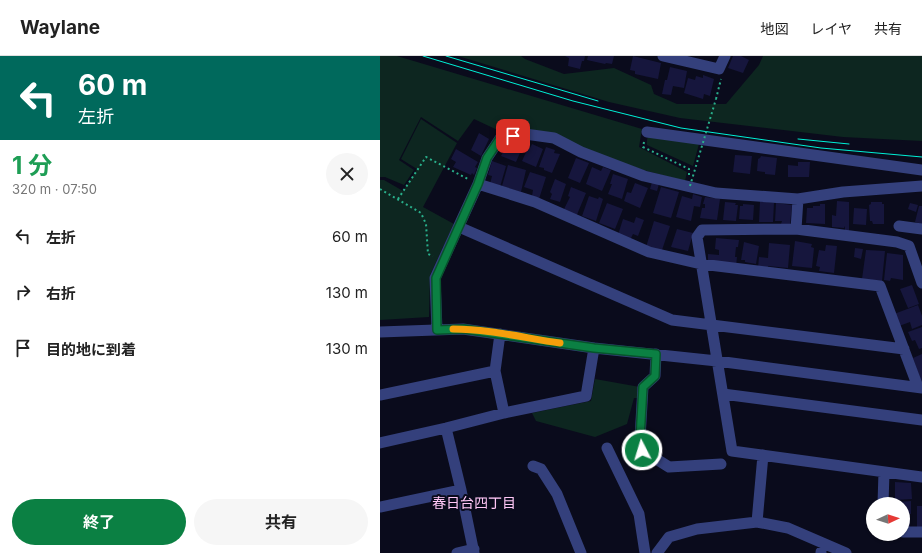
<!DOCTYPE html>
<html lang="ja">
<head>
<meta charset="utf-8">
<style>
	body { margin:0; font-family:Inter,"Noto Sans JP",sans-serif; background:#f6f6f6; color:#222; height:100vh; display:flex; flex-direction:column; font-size:15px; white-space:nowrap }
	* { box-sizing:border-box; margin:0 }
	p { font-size:13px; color:#767676 }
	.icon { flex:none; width:22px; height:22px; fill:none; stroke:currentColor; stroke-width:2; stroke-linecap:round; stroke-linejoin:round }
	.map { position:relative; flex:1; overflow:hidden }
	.details { display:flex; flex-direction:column; background:#fff; width:380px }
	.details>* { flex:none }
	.guide { background:#00695c; color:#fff; overflow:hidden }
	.needle { width:26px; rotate:86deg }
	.tools { position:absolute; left:486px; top:441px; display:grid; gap:8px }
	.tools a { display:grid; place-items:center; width:44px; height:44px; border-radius:50%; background:#fff; box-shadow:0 1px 3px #0004; font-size:20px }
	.pin { position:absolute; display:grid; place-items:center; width:34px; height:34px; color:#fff; margin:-17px; border-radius:8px; box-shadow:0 2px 6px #0006 }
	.me { position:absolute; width:44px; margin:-22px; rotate:355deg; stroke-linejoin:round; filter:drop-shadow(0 0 3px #0008) }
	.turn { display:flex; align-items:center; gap:14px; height:84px; padding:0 12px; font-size:18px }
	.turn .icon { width:52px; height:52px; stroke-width:2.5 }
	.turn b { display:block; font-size:28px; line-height:34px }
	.round { display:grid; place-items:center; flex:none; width:42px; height:42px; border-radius:21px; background:#f6f6f6 }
	.overview { display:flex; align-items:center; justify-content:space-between; height:68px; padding:0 12px }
	h1 { font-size:24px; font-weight:700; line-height:30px; color:#1e9e55 }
	.button { display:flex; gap:8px; margin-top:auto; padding:8px 12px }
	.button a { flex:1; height:46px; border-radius:24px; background:#0b8043; color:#fff; font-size:16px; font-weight:700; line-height:46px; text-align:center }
	.button a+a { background:#f6f6f6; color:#222 }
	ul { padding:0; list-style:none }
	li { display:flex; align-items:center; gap:12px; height:56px; padding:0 12px }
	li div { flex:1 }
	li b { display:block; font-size:15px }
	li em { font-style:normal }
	header { display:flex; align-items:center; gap:24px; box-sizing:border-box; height:56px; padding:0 20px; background:#fff; border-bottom:1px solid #e0e0e0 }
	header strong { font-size:19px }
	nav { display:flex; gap:22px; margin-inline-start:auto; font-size:14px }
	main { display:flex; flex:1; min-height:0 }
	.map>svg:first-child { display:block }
	.green { fill:#0d2620 }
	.building { fill:#16163d }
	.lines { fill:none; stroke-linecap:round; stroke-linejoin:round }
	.path { stroke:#29af8b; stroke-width:2; stroke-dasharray:2 3; stroke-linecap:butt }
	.minor { stroke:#34407c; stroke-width:11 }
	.tram { stroke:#00f0d6; stroke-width:1 }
	.path-bridge { stroke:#29af8b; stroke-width:2; stroke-dasharray:2 3; stroke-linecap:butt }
	.route-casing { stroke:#07532c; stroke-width:10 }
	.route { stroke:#0b8043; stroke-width:7 }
	.slow { stroke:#f59e0b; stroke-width:7 }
	.labels { text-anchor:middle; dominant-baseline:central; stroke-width:4; stroke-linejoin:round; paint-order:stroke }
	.neighbourhood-label { font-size:14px; fill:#ffc7f6; stroke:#0a0b1c }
</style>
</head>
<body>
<header>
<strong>Waylane</strong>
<nav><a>地図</a><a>レイヤ</a><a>共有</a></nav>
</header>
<main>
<section class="details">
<div class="guide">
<div class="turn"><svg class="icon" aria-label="left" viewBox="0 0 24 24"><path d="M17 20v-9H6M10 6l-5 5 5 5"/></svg><div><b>60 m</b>左折</div></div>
</div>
<div class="overview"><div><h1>1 分</h1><p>320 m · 07:50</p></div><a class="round"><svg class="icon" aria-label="close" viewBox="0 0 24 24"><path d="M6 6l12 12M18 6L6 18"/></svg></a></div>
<ul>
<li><svg class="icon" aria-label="left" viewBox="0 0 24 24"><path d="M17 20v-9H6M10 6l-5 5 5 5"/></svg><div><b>左折</b></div><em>60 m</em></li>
<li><svg class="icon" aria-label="right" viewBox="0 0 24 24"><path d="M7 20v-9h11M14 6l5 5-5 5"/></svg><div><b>右折</b></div><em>130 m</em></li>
<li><svg class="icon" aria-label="arrive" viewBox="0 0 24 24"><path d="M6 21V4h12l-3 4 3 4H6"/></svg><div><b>目的地に到着</b></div><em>130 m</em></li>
</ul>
<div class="button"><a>終了</a><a>共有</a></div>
</section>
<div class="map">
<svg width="542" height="497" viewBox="0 0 542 497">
	<rect width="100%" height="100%" fill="#0a0b1c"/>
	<path class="green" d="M 0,0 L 17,0 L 262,73 L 259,91 L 307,116 L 305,125 L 263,114 L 206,94 L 126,78 L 94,63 L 78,85 L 41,61 L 19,104 L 34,114 L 24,129 L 5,121 L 0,121 Z
		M 78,0 L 141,0 L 145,3 L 184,18 L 234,12 L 271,29 L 274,38 L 297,48 L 346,48 L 379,9 L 383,0 L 542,0 L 542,85 L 463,81 L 300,62 L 229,46 Z
		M 41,63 L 77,87 L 43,151 L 74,168 L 50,219 L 49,261 L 0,264 L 0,124 L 4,124 L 23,135 L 37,113 L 21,103 Z
		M 268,80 L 319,88 L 313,110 L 267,89 L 267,84 Z
		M 215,323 L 260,331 L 260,342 L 254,342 L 247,368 L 215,381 L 156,365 L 152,357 L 211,345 Z"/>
	<path class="building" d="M 185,0 L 205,0 L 204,5 L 202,5 L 200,13 L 188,10 L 189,2 Z
		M 208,0 L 234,0 L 232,8 L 226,7 L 225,8 L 207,4 Z
		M 253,0 L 281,7 L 278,23 L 255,18 L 255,15 L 250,14 Z
		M 353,0 L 361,0 L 369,4 L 363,17 L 348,12 Z
		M 290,11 L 307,15 L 304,32 L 293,30 L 291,39 L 282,38 L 285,24 L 287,24 Z
		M 323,19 L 334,23 L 330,40 L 324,38 L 323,43 L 304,37 L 308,22 L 315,24 L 316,20 L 323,22 Z
		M 99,77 L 109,83 L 101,100 L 91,94 Z
		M 130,87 L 136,90 L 137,88 L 143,90 L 136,106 L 121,100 L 124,94 L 127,95 Z
		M 152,88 L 163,93 L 156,111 L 142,105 L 148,92 L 150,92 Z
		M 166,91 L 175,94 L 174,97 L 180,98 L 172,117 L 164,114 L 164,112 L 159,111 Z
		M 76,93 L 98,106 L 95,111 L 97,112 L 94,119 L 92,117 L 91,119 L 73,111 L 76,106 L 71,103 Z
		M 355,99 L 372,100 L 370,118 L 353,116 Z
		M 381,100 L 397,102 L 395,119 L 385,118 L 385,116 L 377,115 L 378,103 L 380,102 Z
		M 196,102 L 209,107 L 200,127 L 188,122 Z
		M 112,105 L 126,110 L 120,131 L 110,128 L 112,120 L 108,119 Z
		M 418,106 L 430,106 L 429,121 L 408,121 L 408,109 L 418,110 Z
		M 128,109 L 146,114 L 141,136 L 122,130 Z
		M 212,111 L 221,115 L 223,111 L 231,114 L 222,135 L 206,128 Z
		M 150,116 L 166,121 L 159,143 L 152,140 L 153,134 L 144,131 Z
		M 233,118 L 248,123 L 242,143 L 228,138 L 232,128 L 230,128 Z
		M 175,123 L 186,128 L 180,146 L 170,143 L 172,138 L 170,136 Z
		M 272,126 L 279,128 L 277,135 L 270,133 Z
		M 255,127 L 268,132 L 260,152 L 244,145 L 247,136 L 251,137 Z
		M 191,131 L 206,137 L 196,161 L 183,155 L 190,141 L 188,140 Z
		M 281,131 L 299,136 L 291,162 L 273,157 Z
		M 313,138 L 322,141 L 320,151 L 314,150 L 311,165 L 296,161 L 302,140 L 312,143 Z
		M 209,140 L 218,143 L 219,141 L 223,143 L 216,165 L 202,160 Z
		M 325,141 L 340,143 L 337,164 L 320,162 L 322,152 L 325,152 L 325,148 L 323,148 Z
		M 380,145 L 394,147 L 393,166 L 379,166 Z
		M 457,145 L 469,146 L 469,176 L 465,176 L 465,170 L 464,172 L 452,171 L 452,159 L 456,160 Z
		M 345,146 L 356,147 L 355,149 L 358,149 L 356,165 L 343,164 Z
		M 491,146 L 502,146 L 502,148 L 504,148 L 504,168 L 493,168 L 492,165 L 490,165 L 489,149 L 491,148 Z
		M 227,147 L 243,153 L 235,173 L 219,167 Z
		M 396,147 L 412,149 L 410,169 L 401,168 L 402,165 L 395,165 Z
		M 530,147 L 538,149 L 536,156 L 528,153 Z
		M 363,148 L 374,149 L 373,164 L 359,163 L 360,150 L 363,150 Z
		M 440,148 L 445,148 L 445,168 L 426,167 L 427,152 L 433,152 L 433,150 L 440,150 Z
		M 539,150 L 542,150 L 542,171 L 538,170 L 538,167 L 535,166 Z
		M 474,152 L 487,153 L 486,169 L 473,168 Z
		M 256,161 L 264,164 L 258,180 L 253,178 L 250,184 L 238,179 L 243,163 L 254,167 Z
		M 274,165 L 290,170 L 281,197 L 266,191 Z
		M 297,173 L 313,177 L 308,195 L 291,191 Z
		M 336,182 L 359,184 L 358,191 L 356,191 L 355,201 L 357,201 L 356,210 L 328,207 L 328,198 L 339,199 L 339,194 L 335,193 Z
		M 415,185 L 432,188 L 431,191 L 434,192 L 432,212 L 412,210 Z
		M 364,186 L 379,190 L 376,208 L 365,206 L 365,204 L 361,204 Z
		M 389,187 L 410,189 L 408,212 L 388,210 L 388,213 L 378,212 L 379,201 L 388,202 Z
		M 446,189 L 457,190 L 454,217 L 439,215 L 440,211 L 436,210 L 439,194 L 445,195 Z
		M 475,192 L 483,193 L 481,203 L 474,201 Z
		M 486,194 L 505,195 L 502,225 L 482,223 Z
		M 507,197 L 523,199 L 523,224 L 511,222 L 510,225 L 504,224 Z
		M 532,229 L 539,248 L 528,252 L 520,233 Z
		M 538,249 L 542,260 L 542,269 L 532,273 L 530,266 L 519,270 L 514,258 Z
		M 542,271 L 542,292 L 539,293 L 535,284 L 532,285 L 528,276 Z
		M 542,298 L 542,328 L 533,302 Z
		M 515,426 L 531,427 L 532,443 L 515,444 Z
		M 531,445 L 531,458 L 523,458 L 523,448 L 518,448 L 518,446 Z
		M 537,450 L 542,450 L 542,473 L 537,473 Z
		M 523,460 L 530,460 L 530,471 L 523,471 Z"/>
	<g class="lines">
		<path class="path" d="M 336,43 L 341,23
			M 264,86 L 263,91 L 309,113 L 309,119
			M 0,133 L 41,157 L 46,168 L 48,198 L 53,200
			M 18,143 L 46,101 L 88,123"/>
		<path class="minor" d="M 283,0 L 339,13 L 345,0
			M 267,76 L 542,114
			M 98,128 L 155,146 L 269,196 L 321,208 L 500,230 L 538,331
			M 519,170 L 542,173
			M 79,171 L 292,264 L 524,293
			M 416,173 L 418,143
			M 542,227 L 529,190 L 517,186 L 416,173 L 322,174 L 317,181 L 352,395 L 542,421
			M 57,274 L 55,222 L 98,128 L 107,102 L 121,81 L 145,78 L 174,82 L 201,96 L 264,120 L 336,137 L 418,143 L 463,136 L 542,130
			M 0,276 L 83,273 L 214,292 L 337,305 L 542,332
			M 120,278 L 115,315 L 124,357
			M 276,298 L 275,320 L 263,331 L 260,382 L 262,394 L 289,411 L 341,408
			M 343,338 L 542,364
			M 0,339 L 115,315
			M 66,372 L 81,434 L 94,497
			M 0,387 L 66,372 L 124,357 L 206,340 L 214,292
			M 227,392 L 259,458 L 265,497
			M 153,410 L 161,413 L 177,438 L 201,497
			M 503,448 L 504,416
			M 0,451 L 81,434
			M 377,466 L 383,399
			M 523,476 L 542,476
			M 77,497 L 94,493
			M 277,497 L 289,481 L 317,473 L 377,466 L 408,472 L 466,497
			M 441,497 L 441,496"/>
		<path class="tram" d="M 43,0 L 193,45 L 301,72 L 441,92 L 542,101
			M 66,0 L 218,45
			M 418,83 L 469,88"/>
		<path class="path-bridge" d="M 310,130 L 336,43"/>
	</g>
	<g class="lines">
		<g class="route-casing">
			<path id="route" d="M 133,80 L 121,81 L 107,102 L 98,128 L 56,222 L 57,274 L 84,273 L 214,292 L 276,298 L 275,320 L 263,331 L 260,382 L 262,394"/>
		</g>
		<use href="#route" class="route"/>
		<path class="slow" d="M 73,273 C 108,273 145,282 180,287"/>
	</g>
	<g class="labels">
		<g class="neighbourhood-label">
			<text x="94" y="446">春日台四丁目</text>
		</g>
	</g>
</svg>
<div class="tools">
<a><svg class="needle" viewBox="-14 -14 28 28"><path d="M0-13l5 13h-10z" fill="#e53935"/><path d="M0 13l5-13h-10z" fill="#767676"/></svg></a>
</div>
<div class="pin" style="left:133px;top:80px;background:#d93025"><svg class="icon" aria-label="arrive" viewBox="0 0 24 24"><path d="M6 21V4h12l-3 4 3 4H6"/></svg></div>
<svg class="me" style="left:262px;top:394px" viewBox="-20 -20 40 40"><circle r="17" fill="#0b8043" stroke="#fff" stroke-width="3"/><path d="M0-11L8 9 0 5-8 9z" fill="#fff"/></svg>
</div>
</main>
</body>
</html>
